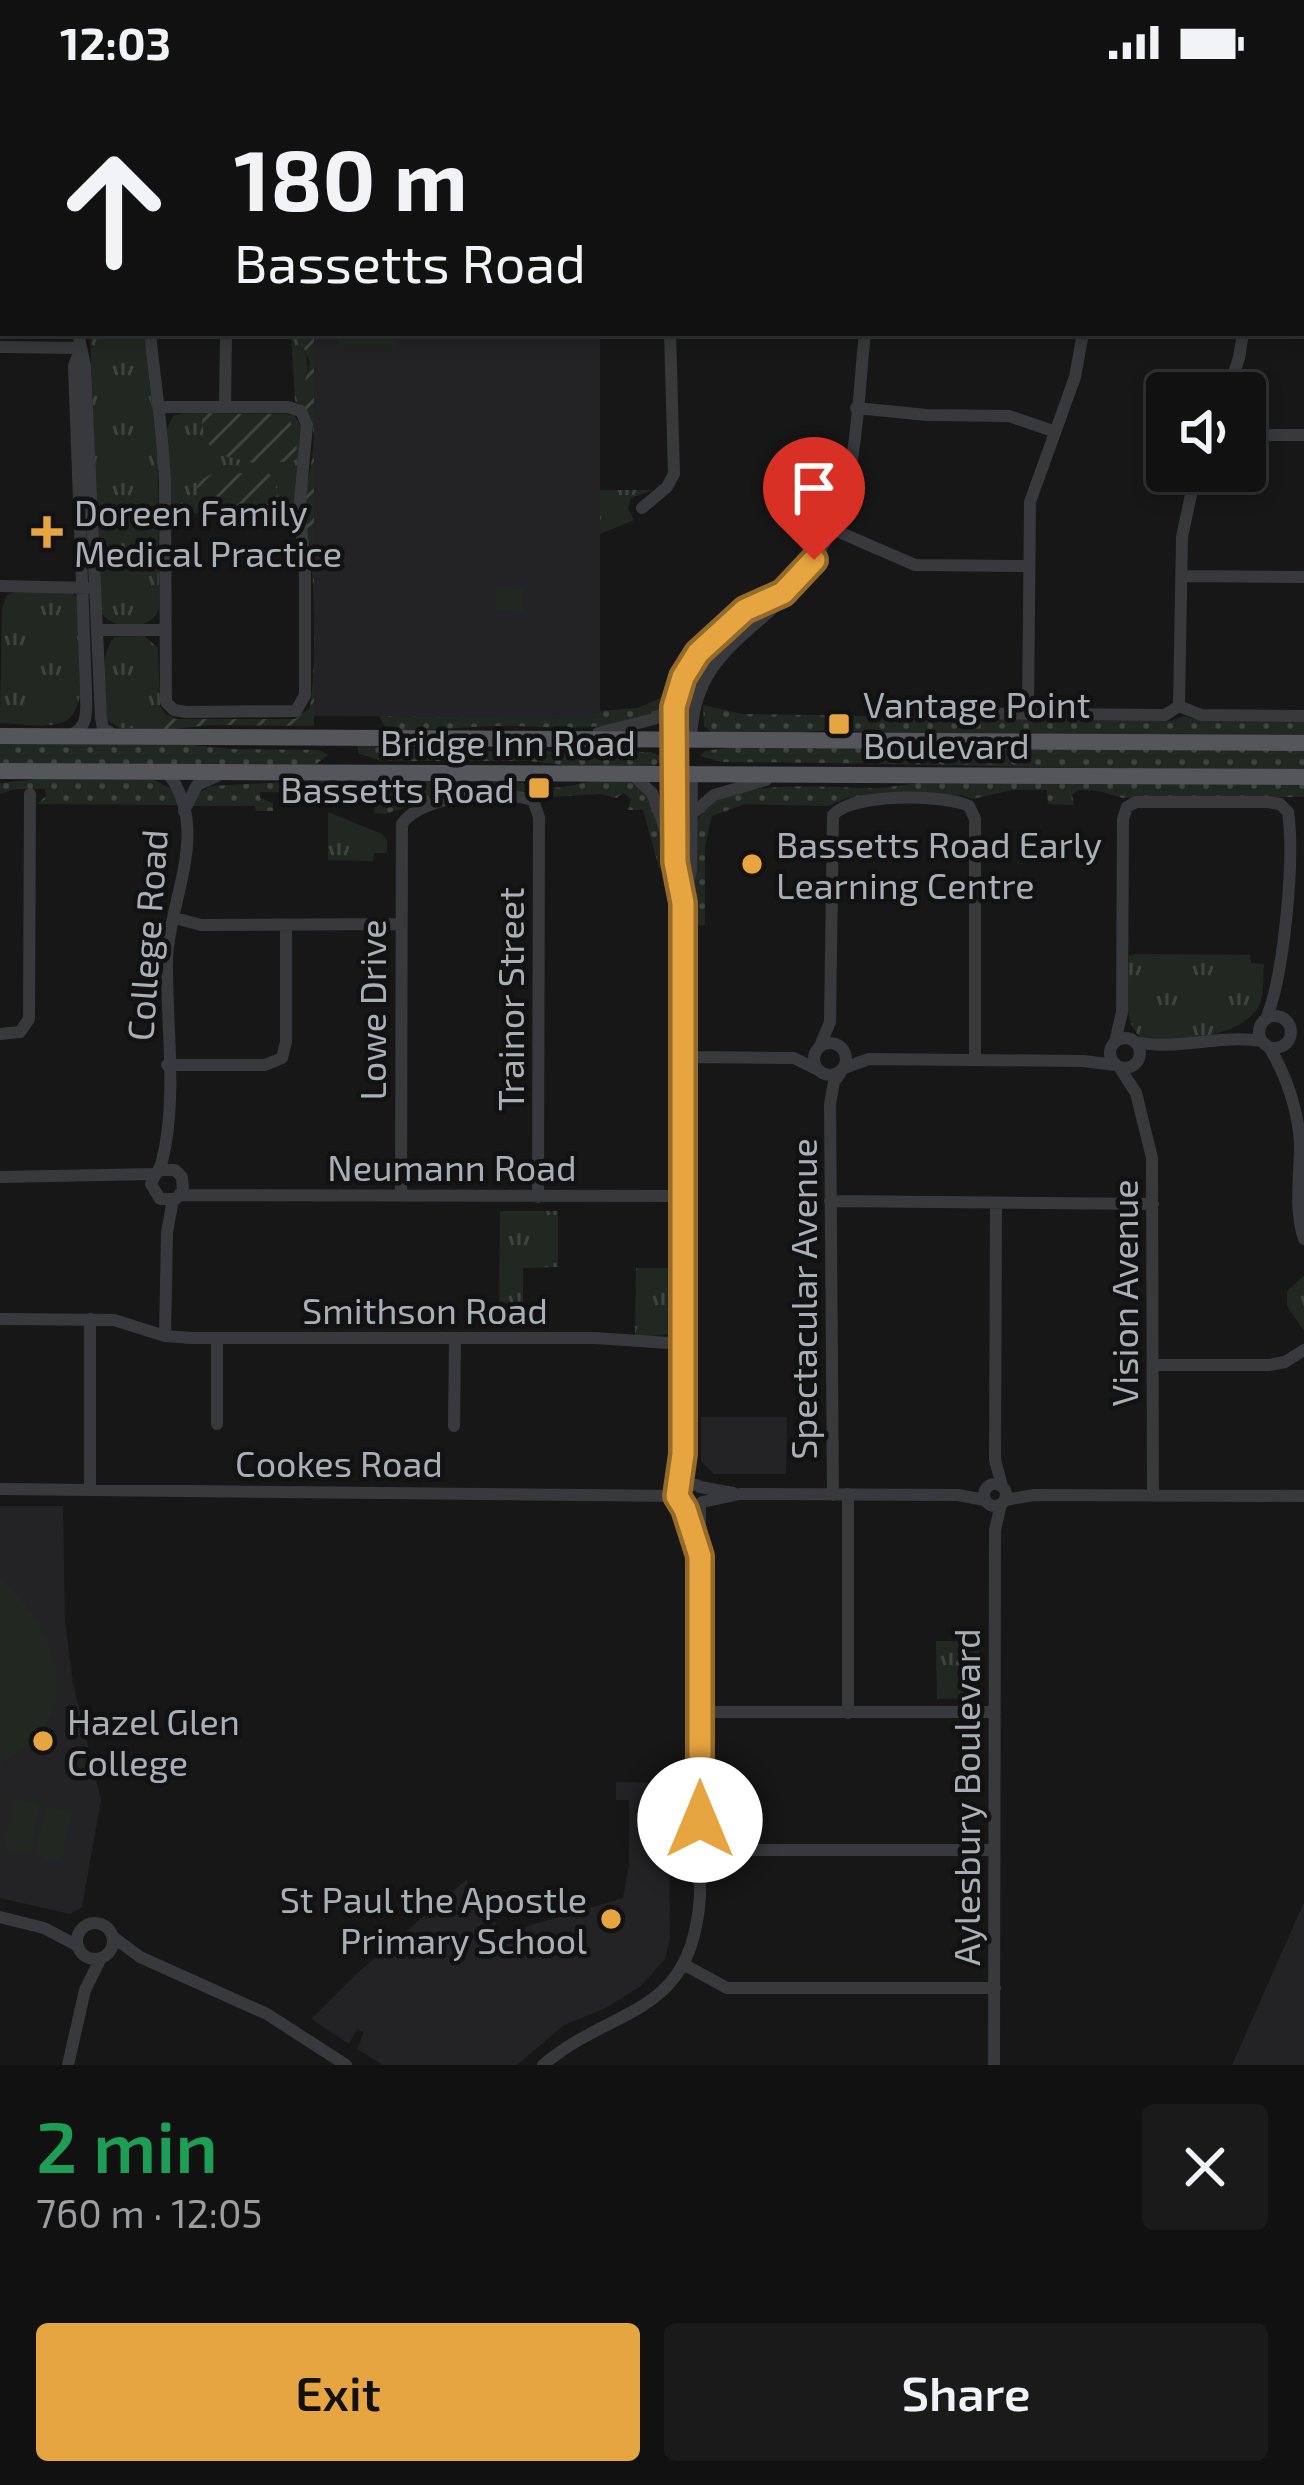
<!DOCTYPE html>
<html lang="en">
<head>
<meta charset="utf-8">
<style>
	body { margin:0; font-family:"Exo 2",sans-serif; background:#1a1a1b; color:#f1f3f6; height:100vh; display:flex; flex-direction:column; font-size:45px; white-space:nowrap }
	* { box-sizing:border-box; margin:0 }
	p { font-size:39px; color:#9c9d9f }
	.icon { flex:none; width:66px; height:66px; fill:none; stroke:currentColor; stroke-width:2; stroke-linecap:round; stroke-linejoin:round }
	.map { position:relative; height:1981px; overflow:hidden }
	.side { display:flex; flex-direction:column; background:#111112; flex:1 }
	.side>* { flex:none }
	.top-card { position:absolute; left:0px; top:0px; width:1305px; height:252px; box-shadow:0 6px 18px #0003,0 0 0 3px #303132; background:#111112; color:#f1f3f6; overflow:hidden }
	.buttons { position:absolute; left:1146px; top:288px; display:grid; gap:24px }
	.buttons a { display:grid; place-items:center; width:120px; height:120px; border-radius:12px; background:#111112; box-shadow:0 6px 18px #0003,0 0 0 3px #303132; font-size:60px }
	.pin { position:absolute; display:grid; place-items:center; width:102px; height:102px; color:#fff; margin:-123px -51px; border-radius:50% 50% 50% 0; rotate:-45deg; box-shadow:0 0 12px #0007 }
	.pin .icon { rotate:45deg }
	.me { position:absolute; width:132px; margin:-66px; rotate:0deg; stroke-linejoin:round; filter:drop-shadow(0 0 9px #0008) }
	.turn { display:flex; align-items:center; gap:42px; height:252px; padding:0 36px; font-size:54px }
	.turn .icon { width:156px; height:156px; stroke-width:2.5 }
	.turn b { display:block; font-size:84px; line-height:102px }
	.round { display:grid; place-items:center; flex:none; width:126px; height:126px; border-radius:12px; background:#1a1a1b }
	.head { display:flex; align-items:center; justify-content:space-between; height:204px; padding:0 36px }
	h1 { font-size:72px; font-weight:600; line-height:90px; color:#1e9e55 }
	.action { display:flex; gap:24px; margin-top:auto; padding:24px 36px }
	.action a { flex:1; height:138px; border-radius:12px; background:#e6a540; color:#111; font-size:48px; font-weight:600; line-height:138px; text-align:center }
	.action a+a { background:#1a1a1b; color:#f1f3f6 }
	.status { display:flex; justify-content:space-between; align-items:center; height:84px; padding:0 60px; background:#111112; direction:ltr }
	.status svg { height:33px; fill:currentColor }
	.map>svg:first-child { display:block }
	.built { fill:#232325 }
	.grass { fill:url(#grass-dots) }
	.park { fill:url(#park-tufts) }
	.garden { fill:url(#garden-furrows) }
	.pitch { fill:#212821 }
	.lines { fill:none; stroke-linecap:round; stroke-linejoin:round }
	.minor { stroke:#38393d; stroke-width:12 }
	.major { stroke:#54565c; stroke-width:16 }
	.route-casing { stroke:#966b2a; stroke-width:30 }
	.route { stroke:#e6a540; stroke-width:21 }
	.poi-dot { fill:#e6a540; stroke:#121213; stroke-width:4.5 }
	.labels { text-anchor:middle; dominant-baseline:central; stroke-width:9; stroke-linejoin:round; paint-order:stroke }
	.poi-label { font-size:36px; fill:#a9afb7; stroke:#121213; text-anchor:start }
	.street-label { font-size:36px; fill:#a9afb7; stroke:#121213 }
</style>
</head>
<body>
<div class="status"><b>12:03</b><svg viewBox="0 0 49 12"><path d="M0 12V9h3v3zM5 12V6h3v6zM10 12V3h3v9zM15 12V0h3v12zM26 1h20v11H26zM47 4h2v5h-2z"/></svg></div>
<div class="map">
<svg width="1304" height="1981" viewBox="0 0 1304 1981">
	<defs>
		<pattern id="grass-dots" width="8" height="8" patternUnits="userSpaceOnUse" patternTransform="scale(3)"><rect width="8" height="8" fill="#212821"/><path d="M2 2h.1M6 6h.1" fill="none" stroke="#3e453f" stroke-width="1.8" stroke-linecap="round"/></pattern>
		<pattern id="park-tufts" width="24" height="20" patternUnits="userSpaceOnUse" patternTransform="scale(3)"><rect width="24" height="20" fill="#212821"/><path d="M3 7l-1-3M5 7V3M7 7l1-3M15 17l-1-3M17 17v-4M19 17l1-3" fill="none" stroke="#3e453f"/></pattern>
		<pattern id="garden-furrows" width="10" height="10" patternUnits="userSpaceOnUse" patternTransform="scale(3)"><rect width="10" height="10" fill="#212821"/><path d="M-1 1l2-2M0 10L10 0M9 11l2-2" fill="none" stroke="#3e453f"/></pattern>
	</defs>
	<rect width="100%" height="100%" fill="#171718"/>
	<path class="built" d="M 314,249 L 600,249 L 600,634 L 314,632 Z
		M 701,1333 L 787,1333 L 786,1390 L 714,1390 L 701,1377 Z
		M 0,1422 L 63,1422 L 65,1537 L 73,1599 L 101,1716 L 82,1823 L 70,1830 L 0,1814 Z
		M 616,1698 L 668,1699 L 670,1854 L 665,1875 L 641,1902 L 606,1924 L 564,1941 L 517,1981 L 383,1981 L 357,1965 L 364,1948 L 357,1945 L 349,1960 L 311,1935 L 353,1893 L 467,1795 L 472,1817 L 488,1814 L 498,1851 L 623,1814 L 629,1780 L 629,1716 L 616,1716 Z
		M 1304,1818 L 1304,1981 L 1232,1981 Z"/>
	<path class="grass" d="M 672,609 C 653,656 539,641 498,642 C 460,643 425,647 387,646 L 379,632 L 599,634 L 600,627 L 637,624 Z
		M 703,621 L 742,630 L 869,632 L 877,628 L 894,635 L 1170,637 L 1185,632 L 1201,637 L 1304,638 L 1304,652 L 871,650 C 834,641 818,649 783,650 C 759,650 736,649 713,649 L 704,642 Z
		M 0,658 L 175,659 L 230,665 L 319,666 L 328,671 L 315,681 L 0,680 Z
		M 358,661 L 436,667 L 650,668 L 664,673 L 655,682 L 584,684 L 530,677 L 381,677 L 358,669 Z
		M 741,662 L 1304,664 L 1304,687 C 1109,686 915,679 721,678 L 700,672 L 705,667 Z
		M 57,693 L 154,696 L 172,705 L 178,721 L 37,720 L 46,712 L 45,705 L 15,705 L 0,710 L 0,699 Z
		M 341,695 C 393,695 447,690 499,695 C 521,697 540,706 563,703 C 585,700 615,687 636,699 C 659,713 665,761 668,785 L 659,784 L 643,726 L 628,726 L 631,715 L 624,709 L 616,714 L 600,710 L 550,713 L 534,707 L 456,707 L 385,730 L 375,729 L 374,723 L 344,709 L 260,708 L 260,714 L 273,719 L 273,727 L 256,727 L 255,722 L 193,722 L 198,709 L 211,702 Z
		M 923,698 L 1304,699 L 1304,713 L 1123,714 L 1099,707 L 1078,706 L 1072,711 L 1074,721 L 1048,720 L 1047,706 L 1012,706 L 973,715 L 962,711 L 846,714 L 829,722 L 745,720 L 712,732 L 705,761 L 705,841 L 695,842 C 695,815 688,753 700,732 C 724,691 835,705 877,704 C 893,703 908,700 923,698 Z"/>
	<path class="park" d="M 1093,0 L 1304,0 L 1304,203 L 1302,3 Z
		M 90,249 L 144,250 L 158,375 L 159,525 C 151,548 110,547 100,526 Z
		M 291,249 L 301,253 C 311,279 308,293 299,319 L 295,317 Z
		M 184,329 L 294,331 L 302,344 L 294,430 L 171,429 L 167,345 L 173,332 Z
		M 600,406 L 653,406 L 631,414 L 628,425 L 634,436 L 600,450 Z
		M 16,508 L 72,509 L 78,514 C 79,540 92,620 67,636 C 52,646 18,639 0,639 L 2,524 L 7,511 Z
		M 144,552 L 158,564 L 160,622 L 165,630 L 178,635 L 178,645 L 120,644 L 107,636 C 106,611 97,571 115,553 Z
		M 328,728 L 382,750 L 387,756 L 387,769 L 374,769 L 373,777 L 328,776 Z
		M 1135,870 L 1250,871 L 1251,879 L 1264,880 C 1263,892 1264,908 1260,919 C 1247,953 1176,959 1145,956 C 1119,941 1129,898 1129,872 Z
		M 500,1127 L 558,1127 L 558,1183 L 523,1184 L 523,1240 L 499,1240 Z
		M 636,1184 L 677,1184 L 676,1244 L 672,1250 L 635,1253 Z
		M 1304,1192 L 1304,1247 L 1287,1222 L 1287,1207 Z
		M 936,1557 L 979,1557 L 979,1610 L 974,1614 L 937,1615 Z"/>
	<path class="garden" d="M 298,249 L 314,249 L 314,642 L 210,641 L 164,646 L 165,639 L 171,635 L 295,635 L 310,624 C 316,583 315,514 311,473 C 310,457 305,443 304,426 C 304,395 329,342 299,319 L 310,279 Z
		M 201,329 L 288,330 L 297,356 L 296,376 L 262,381 L 216,370 L 204,354 Z
		M 262,384 L 274,394 L 278,413 L 289,430 L 181,429 L 181,419 L 199,416 L 197,402 C 215,376 239,398 262,384 Z"/>
	<path class="pitch" d="M 338,249 L 397,249 L 397,262 L 338,262 Z
		M 496,502 L 524,504 L 523,528 L 495,527 Z
		M 0,1495 C 62,1547 88,1638 0,1679 Z
		M 15,1715 L 40,1721 L 30,1770 L 4,1764 Z
		M 46,1723 L 72,1728 L 61,1777 L 35,1771 Z"/>
	<g class="lines">
		<path class="minor" d="M 144,0 L 144,3
			M 270,0 L 270,3
			M 43,3 L 48,0
			M 885,3 L 887,0
			M 1086,3 L 1086,0
			M 0,26 L 3,31
			M 1302,210 L 1304,210
			M 78,249 L 85,282 L 101,634 L 103,644 L 116,652
			M 150,249 C 155,299 163,349 165,398 L 166,618 L 174,626 L 186,628 L 296,627 L 305,611 L 305,475 L 299,428 L 307,341 L 301,327 L 288,323 L 158,323
			M 0,263 L 79,264
			M 1227,309 L 1239,274 L 1243,249
			M 225,323 L 226,249
			M 856,324 L 927,331 L 1009,332 L 1053,347
			M 1245,351 L 1304,351
			M 642,424 L 667,403 L 674,390 L 670,249
			M 832,445 L 915,481 L 1029,482
			M 1182,492 L 1304,493
			M 0,502 L 88,504
			M 97,546 L 164,546
			M 887,618 L 903,627 L 919,629 L 1165,631 L 1179,622
			M 1179,622 L 1182,453 L 1196,387
			M 1179,622 L 1201,631 L 1304,632
			M 1028,630 L 1030,418 L 1075,293 L 1083,249
			M 598,649 L 654,635 L 674,623
			M 70,651 C 90,644 86,624 86,606 L 74,282 L 79,269
			M 672,656 C 673,603 694,569 734,535 C 746,525 758,515 775,515
			M 691,656 C 693,590 724,567 771,526 C 783,503 809,487 823,462 C 859,399 857,319 865,249
			M 633,691 L 652,709 L 670,759
			M 672,691 L 675,777 L 683,819 L 680,1404
			M 184,727 L 197,701 L 217,692
			M 693,729 L 714,711 L 766,696
			M 684,818 L 691,786 L 692,691
			M 175,834 L 201,841 L 401,840
			M1259 948a16 16 0 1 1 32 0a16 16 0 1 1-32 0Z
			M 0,950 L 20,948 L 29,935 L 30,710
			M1110 969a15 15 0 1 1 30 0a15 15 0 1 1-30 0Z
			M 1115,958 L 1122,928 L 1123,735 L 1127,723 L 1136,718 L 1268,718 L 1280,720 L 1288,728 C 1295,775 1284,892 1266,935
			M 1135,958 C 1178,967 1219,950 1262,957
			M814 975a16 16 0 1 1 32 0a16 16 0 1 1-32 0Z
			M 820,962 L 830,938 L 833,731 C 852,709 944,710 969,722 L 975,735 L 975,976
			M 1269,963 C 1286,990 1299,1029 1300,1061 C 1300,1092 1294,1126 1304,1155
			M 683,973 L 794,974 L 820,987
			M 167,981 L 265,981 L 282,974 L 286,958 L 286,841
			M 844,984 L 869,975 L 1083,977 L 1115,981
			M 1120,984 L 1136,1009 L 1152,1074 L 1153,1411
			M 160,1086 L 175,1086 L 182,1093 L 183,1106 L 176,1115 L 160,1115 L 151,1100 C 154,1091 160,1087 162,1077 C 178,1016 166,938 167,875 C 169,815 212,745 167,688
			M 0,1093 L 155,1090
			M 181,1111 L 684,1112
			M 401,1112 L 402,740 C 422,710 501,706 533,716 L 539,733 L 538,1113
			M 830,1117 L 1153,1120
			M 996,1119 L 995,1376 L 1002,1402
			M 0,1235 L 114,1236 L 165,1252 L 192,1254 L 595,1254 L 684,1260
			M 90,1235 L 90,1405
			M 165,1252 L 167,1148 L 173,1116
			M 217,1255 L 217,1340
			M 1153,1281 L 1269,1281 L 1285,1278 L 1304,1266
			M 454,1342 L 455,1255
			M984 1411a11 11 0 1 1 22 0a11 11 0 1 1-22 0Z
			M 700,1403 L 733,1409
			M 0,1405 L 677,1412
			M 833,1411 L 830,1020 L 834,998 L 843,985
			M 1005,1416 L 1034,1411 L 1304,1412
			M 702,1418 L 740,1410 L 958,1411 L 985,1416
			M 696,1454 L 677,1412 L 684,1401 L 697,1401
			M 701,1628 L 995,1628
			M 848,1629 L 848,1410
			M 700,1766 L 994,1766
			M 0,1833 L 44,1844 L 78,1862
			M77 1857a18 18 0 1 1 36 0a18 18 0 1 1-36 0Z
			M 112,1852 L 140,1873 L 267,1930 L 346,1981
			M 683,1880 L 727,1904 L 995,1904
			M 68,1981 L 85,1906 L 101,1874
			M 543,1981 C 615,1920 692,1935 700,1812 L 700,1422
			M 994,1981 L 995,1446 L 1001,1420"/>
		<path class="major" d="M 0,652 L 1304,659
			M 0,687 L 1304,693"/>
	</g>
	<g class="lines">
		<g class="route-casing">
			<path id="route" d="M 700,1736 L 700,1472 L 685,1425 L 677,1412 L 683,1370 L 683,819 L 675,778 L 674,623 L 683,593 L 698,569 L 745,526 L 783,509 L 814,476"/>
		</g>
		<use href="#route" class="route"/>
	</g>
	<g class="poi-dot">
		<path d="M41 430h12v12h12v12h-12v12h-12v-12h-12v-12h12z"/>
		<rect x="827" y="628" width="24" height="24" rx="6"/>
		<rect x="527" y="692" width="24" height="24" rx="6"/>
		<circle cx="752" cy="780" r="12"/>
		<circle cx="43" cy="1657" r="12"/>
		<circle cx="611" cy="1835" r="12"/>
	</g>
	<g class="labels">
		<g class="poi-label">
			<text x="74" y="427">Doreen Family<tspan x="74" dy="41">Medical Practice</tspan></text>
			<text x="863" y="619">Vantage Point<tspan x="863" dy="41">Boulevard</tspan></text>
			<text x="515" y="704" text-anchor="end">Bassetts Road</text>
			<text x="776" y="759">Bassetts Road Early<tspan x="776" dy="41">Learning Centre</tspan></text>
			<text x="67" y="1636">Hazel Glen<tspan x="67" dy="41">College</tspan></text>
			<text x="587" y="1814" text-anchor="end">St Paul the Apostle<tspan x="587" dy="41">Primary School</tspan></text>
		</g>
		<g class="street-label">
			<text x="508" y="657">Bridge Inn Road</text>
			<text transform="translate(146 851) rotate(-86)">College Road</text>
			<text transform="translate(509 915) rotate(-90)">Trainor Street</text>
			<text transform="translate(371 926) rotate(-90)">Lowe Drive</text>
			<text x="452" y="1082">Neumann Road</text>
			<text transform="translate(1123 1209) rotate(-90)">Vision Avenue</text>
			<text transform="translate(802 1215) rotate(-90)">Spectacular Avenue</text>
			<text x="425" y="1225">Smithson Road</text>
			<text x="339" y="1378">Cookes Road</text>
			<text transform="translate(965 1713) rotate(-90)">Aylesbury Boulevard</text>
		</g>
	</g>
</svg>
<div class="buttons">
<a><svg class="icon" aria-label="sound" viewBox="0 0 24 24"><path d="M4 9h4l5-4v14l-5-4H4zM17 9q2 3 0 6"/></svg></a>
</div>
<div class="pin" style="left:814px;top:476px;background:#d93025"><svg class="icon" aria-label="arrive" viewBox="0 0 24 24"><path d="M6 21V4h12l-3 4 3 4H6"/></svg></div>
<svg class="me" style="left:700px;top:1736px" viewBox="-20 -20 40 40"><circle r="19" fill="#fff"/><path d="M0-13L10 11 0 6-10 11z" fill="#e6a540"/></svg>
<div class="top-card">
<div class="turn"><svg class="icon" aria-label="ahead" viewBox="0 0 24 24"><path d="M12 20V5M6 11l6-6 6 6"/></svg><div><b>180 m</b>Bassetts Road</div></div>
</div>
</div>
<section class="side">
<div class="head"><div><h1>2 min</h1><p>760 m · 12:05</p></div><a class="round"><svg class="icon" aria-label="close" viewBox="0 0 24 24"><path d="M6 6l12 12M18 6L6 18"/></svg></a></div>
<div class="action"><a>Exit</a><a>Share</a></div>
</section>
</body>
</html>
